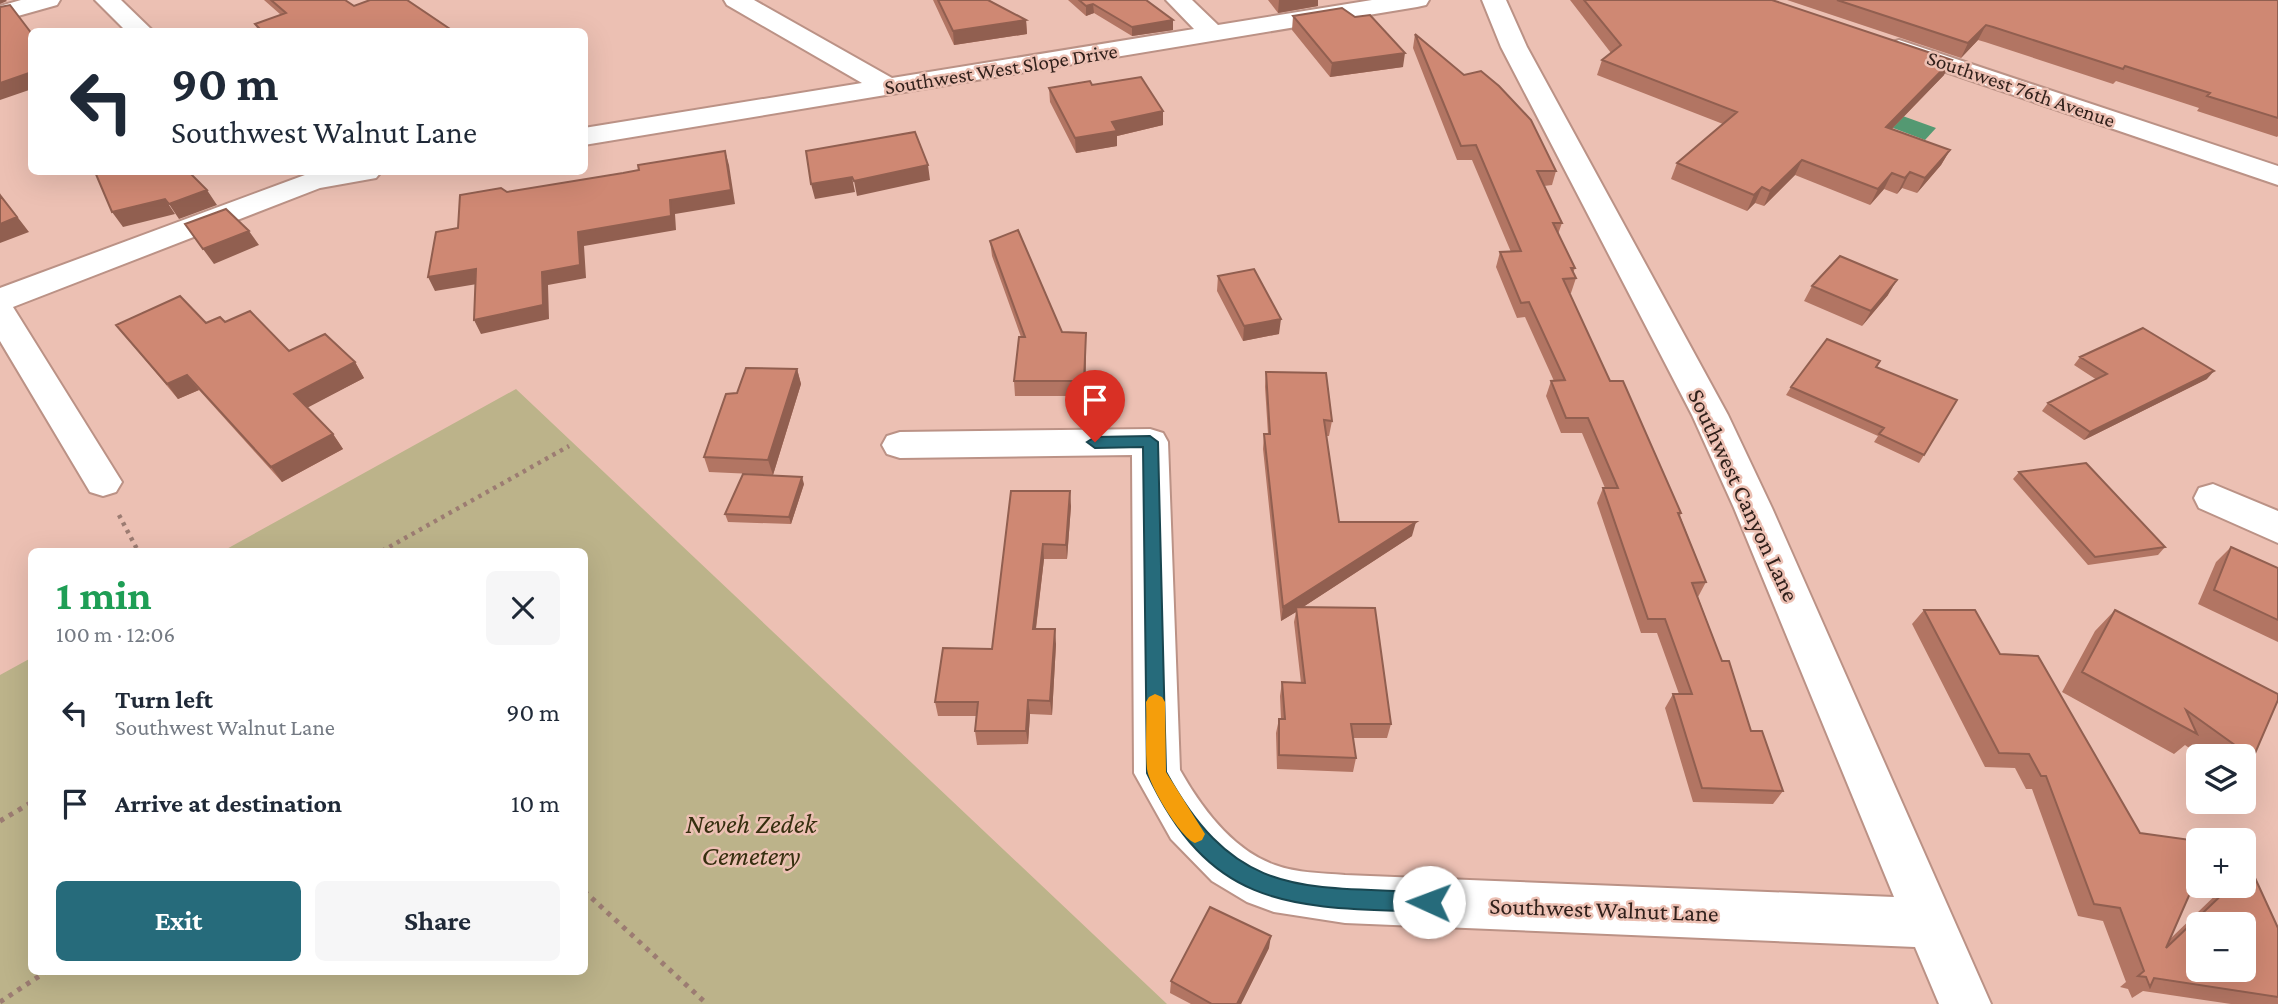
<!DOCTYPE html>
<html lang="en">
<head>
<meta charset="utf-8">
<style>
	body { margin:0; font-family:"Crimson Pro",serif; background:#f6f6f7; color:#1f2937; height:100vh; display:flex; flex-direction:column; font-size:26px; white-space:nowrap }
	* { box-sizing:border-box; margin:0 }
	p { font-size:23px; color:#747a83 }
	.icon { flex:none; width:38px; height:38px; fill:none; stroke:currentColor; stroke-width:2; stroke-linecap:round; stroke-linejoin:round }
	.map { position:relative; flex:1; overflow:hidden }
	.side { position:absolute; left:28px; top:548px; width:560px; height:427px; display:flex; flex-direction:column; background:#fff; border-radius:10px; box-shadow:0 7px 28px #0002 }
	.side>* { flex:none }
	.banner { position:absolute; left:28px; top:28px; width:560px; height:147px; border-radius:10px; box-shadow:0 7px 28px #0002; background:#fff; color:#1f2937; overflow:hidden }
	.buttons { position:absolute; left:2186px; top:744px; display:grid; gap:14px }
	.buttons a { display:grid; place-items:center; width:70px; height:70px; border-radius:10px; background:#fff; box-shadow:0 7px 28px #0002; font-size:35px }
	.pin { position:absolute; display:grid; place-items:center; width:60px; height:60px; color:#fff; margin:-72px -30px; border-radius:50% 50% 50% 0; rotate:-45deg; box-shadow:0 0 7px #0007 }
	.pin .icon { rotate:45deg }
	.me { position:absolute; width:77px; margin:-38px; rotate:272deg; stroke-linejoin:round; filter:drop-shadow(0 0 5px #0008) }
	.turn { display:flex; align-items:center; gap:24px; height:147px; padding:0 28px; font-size:32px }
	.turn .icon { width:91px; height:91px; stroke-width:2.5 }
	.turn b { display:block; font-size:49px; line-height:60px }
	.round { display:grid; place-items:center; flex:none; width:74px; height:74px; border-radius:10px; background:#f6f6f7 }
	.head { display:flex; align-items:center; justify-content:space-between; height:119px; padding:0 28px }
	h1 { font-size:42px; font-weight:700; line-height:52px; color:#1e9e55 }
	.primary-button { display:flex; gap:14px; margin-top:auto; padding:14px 28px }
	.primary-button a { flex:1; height:80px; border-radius:10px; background:#266b7b; color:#fff; font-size:28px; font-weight:700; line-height:80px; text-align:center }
	.primary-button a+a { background:#f6f6f7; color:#1f2937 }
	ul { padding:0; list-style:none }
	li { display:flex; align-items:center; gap:21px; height:91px; padding:0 28px }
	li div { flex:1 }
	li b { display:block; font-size:26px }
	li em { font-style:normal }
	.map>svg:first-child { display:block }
	.green { fill:#bcb38a }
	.water { fill:#549972 }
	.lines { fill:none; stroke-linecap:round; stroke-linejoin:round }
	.minor-casing { stroke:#bb9286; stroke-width:4 }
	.path-far1 { stroke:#9c7c72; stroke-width:4.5; stroke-dasharray:3.5 5; stroke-linecap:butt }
	.path { stroke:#9c7c72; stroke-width:5; stroke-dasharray:4.5 6; stroke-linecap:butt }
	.minor { fill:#fff; fill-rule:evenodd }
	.wall { fill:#b27563 }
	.shaded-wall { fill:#915f50 }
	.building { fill:#cf8873; stroke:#915f50; stroke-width:2; fill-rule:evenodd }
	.route { fill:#266b7b; stroke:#194650; stroke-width:2 }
	.slow { fill:#f59e0b }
	.labels { text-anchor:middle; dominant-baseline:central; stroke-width:5; stroke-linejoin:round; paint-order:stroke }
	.far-street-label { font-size:21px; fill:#2f1f1a; stroke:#ecc0b3 }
	.street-label { font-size:24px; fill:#2f1f1a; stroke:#ecc0b3 }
	.near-park-label { font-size:28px; font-style:italic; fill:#362f0f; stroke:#ecc0b3 }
</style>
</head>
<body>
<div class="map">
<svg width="2278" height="1004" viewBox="0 0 2278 1004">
	<rect width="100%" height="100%" fill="#ecc0b3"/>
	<path class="green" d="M 516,389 L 1167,1004 L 0,1004 L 0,675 L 31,658 L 32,971 L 584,971 L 584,551 L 223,551 Z"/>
	<path class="water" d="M 1875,106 L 1936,128 L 1925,140 L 1864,117 Z"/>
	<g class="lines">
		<g class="minor-casing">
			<path id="minor" d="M 21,0 L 60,0 L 57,5 L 0,21 L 0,6 Z
				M 95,0 L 121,0 L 154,32 L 127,32 Z
				M 724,0 L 754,0 L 892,78 L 1194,29 L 1166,0 L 1192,0 L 1218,25 L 1372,0 L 1429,0 L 1426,5 L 1417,7 L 584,145 L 584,128 L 862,83 L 727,5 Z
				M 1482,0 L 1506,0 L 1527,47 L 1728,415 L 1772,508 L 1991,1004 L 1939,1004 L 1915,947 L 1345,923 L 1274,912 L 1247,902 L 1212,881 L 1171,839 L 1134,773 L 1132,455 L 900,458 L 887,454 L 882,445 L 887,436 L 900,432 L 1150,429 L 1163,433 L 1168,442 L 1180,770 C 1201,807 1232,850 1275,865 C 1297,873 1322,873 1345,875 L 1894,897 L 1734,508 L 1692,415 L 1501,47 Z
				M 1899,40 L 2278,166 L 2278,185 L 1890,53 L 1886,48 L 1890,43 Z
				M 313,172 L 381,172 L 376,178 L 320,188 L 13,307 L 122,482 L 116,492 L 103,496 L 90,492 L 0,341 L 0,288 Z
				M 2213,484 L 2278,511 L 2278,543 L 2199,508 L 2194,498 L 2199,488 Z"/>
		</g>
		<path class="path-far1" d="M 119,515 L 138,551
			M 382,551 L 569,446"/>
		<path class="path" d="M 0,821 L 32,802
			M 584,891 L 707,1004
			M 0,1002 L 47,971"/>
		<use href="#minor" class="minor"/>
	</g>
	<path class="wall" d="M 264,0 L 345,0 L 354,6 L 450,29 L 451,32 L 259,32 L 255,24 L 281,15 Z
		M 933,0 L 988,0 L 1026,20 L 1027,34 L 954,45 Z
		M 1068,0 L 1146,0 L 1173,20 L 1173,30 L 1132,36 L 1094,13 L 1086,16 Z
		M 1268,0 L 1318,0 L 1318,6 L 1278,13 Z
		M 1570,0 L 1772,0 L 1944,75 L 1892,129 L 1950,150 L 1941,165 L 1917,193 L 1902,188 L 1897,194 L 1884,189 L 1870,205 L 1795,175 L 1764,206 L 1755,203 L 1747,211 L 1671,179 L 1677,163 L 1723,124 L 1597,75 L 1602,60 L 1611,53 Z
		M 1787,0 L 2278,0 L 2278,136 L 2277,137 L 2197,111 L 2199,108 L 2116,81 L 2113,84 L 1985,42 L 1978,40 L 1961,58 Z
		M 1293,16 L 1403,67 L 1330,77 L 1292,30 Z
		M 1415,34 L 1556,171 L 1552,185 L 1544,186 L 1562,223 L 1558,234 L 1575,268 L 1573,273 L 1576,278 L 1571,293 L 1569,293 L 1610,381 L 1681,513 L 1680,516 L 1706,582 L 1698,597 L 1722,661 L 1751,731 L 1783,791 L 1773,804 L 1693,802 L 1665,708 L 1673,694 L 1679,694 L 1657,633 L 1641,633 L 1597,503 L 1603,488 L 1605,488 L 1582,433 L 1561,433 L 1546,396 L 1551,381 L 1554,381 L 1525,317 L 1517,318 L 1496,267 L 1500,252 L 1511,252 L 1472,160 L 1457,160 L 1413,48 Z
		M 1049,88 L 1163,111 L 1163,125 L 1117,136 L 1117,146 L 1076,153 L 1050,102 Z
		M 990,241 L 1062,332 L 1086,348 L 1085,396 L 1015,396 L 1014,381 L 1021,337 L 992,256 Z
		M 1218,276 L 1279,334 L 1243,341 L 1217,291 Z
		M 1812,286 L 1888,295 L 1862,326 L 1804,301 Z
		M 225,322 L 289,351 L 355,362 L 364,378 L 307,407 L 333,434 L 343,449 L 282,482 L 199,390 L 178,399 L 116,325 Z
		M 2080,357 L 2207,379 L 2084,440 L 2042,411 L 2048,403 L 2097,380 L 2074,365 Z
		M 1876,367 L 1924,455 L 1919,463 L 1874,442 L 1878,436 L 1786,395 L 1791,387 Z
		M 797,369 L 801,384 L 773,475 L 709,472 L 704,457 L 737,393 Z
		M 1266,372 L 1332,421 L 1329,436 L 1326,436 L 1339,522 L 1412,536 L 1303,607 L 1391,724 L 1387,738 L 1353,738 L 1356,758 L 1353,772 L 1277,769 L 1276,733 L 1279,719 L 1281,719 L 1280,696 L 1282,682 L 1301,683 L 1294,622 L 1296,612 L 1281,621 L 1263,449 L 1264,434 L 1268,434 L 1265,387 Z
		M 2019,472 L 2165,547 L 2158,555 L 2088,565 L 2013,479 Z
		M 804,484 L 791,524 L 728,522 L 725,514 Z
		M 1011,491 L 1071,506 L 1067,559 L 1044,559 L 1036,629 L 1056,644 L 1052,715 L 1030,714 L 1028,744 L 977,745 L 975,731 L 976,716 L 938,716 L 935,702 L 992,649 Z
		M 2231,547 L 2278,568 L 2278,642 L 2198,604 L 2216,562 Z
		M 1924,610 L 2000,654 L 2171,938 L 2225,886 L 2244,886 L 2244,871 L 2250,867 L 2278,928 L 2278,1004 L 2231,1004 L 2143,991 L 2132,998 L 2128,989 L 2120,987 L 2126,982 L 2103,921 L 2078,916 L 2032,789 L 2026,789 L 2015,768 L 1985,767 L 1912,624 Z
		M 2115,610 L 2253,758 L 2244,765 L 2244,756 L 2200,756 L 2185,745 L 2174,754 L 2062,692 L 2095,631 Z
		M 1269,948 L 1241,1004 L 1191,1004 L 1170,993 L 1171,981 Z"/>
	<path class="shaded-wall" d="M 0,0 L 6,0 L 7,1 L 0,4 Z
		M 1279,0 L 1318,0 L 1318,6 L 1278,13 Z
		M 1093,4 L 1094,13 L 1086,16 L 1086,6 Z
		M 1026,20 L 1027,34 L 954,45 L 953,31 Z
		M 1173,20 L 1173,30 L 1132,36 L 1132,27 Z
		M 1986,25 L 1978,40 L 1961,58 L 1968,43 Z
		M 1405,53 L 1403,67 L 1330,77 L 1332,63 Z
		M 585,57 L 588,64 L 588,101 L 584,101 Z
		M 1952,60 L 1944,75 L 1879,142 L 1886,127 Z
		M 32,72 L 32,89 L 0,100 L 0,83 Z
		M 1163,111 L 1163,125 L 1117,136 L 1117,146 L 1076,153 L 1075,138 L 1112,122 Z
		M 1950,150 L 1941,165 L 1917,193 L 1925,178 Z
		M 725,151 L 729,165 L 735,204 L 675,214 L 676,230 L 584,246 L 586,278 L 548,285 L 549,319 L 481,334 L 474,320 L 542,272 L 578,232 L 670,200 Z
		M 1802,160 L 1795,175 L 1764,206 L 1770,191 Z
		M 928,165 L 930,180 L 857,196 L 854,181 Z
		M 1910,172 L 1902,188 L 1897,194 L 1905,178 Z
		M 1892,173 L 1884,189 L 1870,205 L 1878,189 Z
		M 852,177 L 855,192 L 815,199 L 811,184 Z
		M 1762,187 L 1755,203 L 1747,211 L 1754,195 Z
		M 207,190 L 217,205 L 179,219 L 169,204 Z
		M 165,199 L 175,214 L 123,227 L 112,212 Z
		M 9,206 L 29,232 L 0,243 L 0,224 Z
		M 249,231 L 259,245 L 214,264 L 203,249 Z
		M 476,269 L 483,283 L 435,291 L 428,277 Z
		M 1897,280 L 1888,295 L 1862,326 L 1871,311 Z
		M 1281,319 L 1279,334 L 1243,341 L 1244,326 Z
		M 1086,333 L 1086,348 L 1085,396 L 1084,381 Z
		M 355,362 L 364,378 L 305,409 L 294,394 Z
		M 797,369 L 801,384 L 773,475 L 768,460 Z
		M 2214,371 L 2207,379 L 2084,440 L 2090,432 Z
		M 187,375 L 199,390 L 178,399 L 167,384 Z
		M 333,434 L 343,449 L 282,482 L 271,467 Z
		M 802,477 L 804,484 L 791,524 L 789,517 Z
		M 1070,491 L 1071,506 L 1067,559 L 1066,545 Z
		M 1416,522 L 1412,536 L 1297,611 L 1296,607 L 1296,612 L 1281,621 L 1283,607 Z
		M 1043,544 L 1044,559 L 1034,643 L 1033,629 Z
		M 1055,629 L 1056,644 L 1052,715 L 1050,701 Z
		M 1028,700 L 1030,714 L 1028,744 L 1026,731 Z
		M 1271,936 L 1269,948 L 1241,1004 L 1237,1004 Z"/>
	<path class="building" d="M 271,0 L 345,0 L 354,6 L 370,0 L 407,0 L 450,29 L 442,32 L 263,32 L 255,24 L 286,13 Z
		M 938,0 L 988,0 L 1026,20 L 953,31 Z
		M 1079,0 L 1146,0 L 1173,20 L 1132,27 L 1093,4 L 1086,6 Z
		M 1584,0 L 1772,0 L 1952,60 L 1886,127 L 1950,150 L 1925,178 L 1910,172 L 1905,178 L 1892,173 L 1878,189 L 1802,160 L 1770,191 L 1762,187 L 1754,195 L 1677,163 L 1737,112 L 1602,60 L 1621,45 Z
		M 1837,0 L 2278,0 L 2278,118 L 2207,96 L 2210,93 L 2125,66 L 2123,69 L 1993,27 L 1986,25 L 1968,43 Z
		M 10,5 L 32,34 L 32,72 L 0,83 L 0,7 Z
		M 1342,8 L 1355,17 L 1370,15 L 1405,53 L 1332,63 L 1293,16 Z
		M 1415,34 L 1464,75 L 1481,71 L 1499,86 L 1531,120 L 1556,171 L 1537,171 L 1562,223 L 1553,223 L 1575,268 L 1571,268 L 1576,278 L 1563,279 L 1610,381 L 1623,381 L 1681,513 L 1678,513 L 1706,582 L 1692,583 L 1722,661 L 1729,661 L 1751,731 L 1762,731 L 1783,791 L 1702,788 L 1673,694 L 1692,694 L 1665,619 L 1648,619 L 1603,488 L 1618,488 L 1588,418 L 1566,418 L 1551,381 L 1565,380 L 1529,302 L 1521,303 L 1500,252 L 1521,251 L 1476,145 L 1461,146 Z
		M 584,57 L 585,57 L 584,93 Z
		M 1141,77 L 1163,111 L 1112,122 L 1117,131 L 1075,138 L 1049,88 L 1090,81 L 1092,85 Z
		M 915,132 L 928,165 L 854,181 L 852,177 L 811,184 L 806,151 Z
		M 725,151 L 731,190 L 670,200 L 671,216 L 578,232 L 580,265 L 542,272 L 543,305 L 474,320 L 476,269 L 428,277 L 436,232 L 458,228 L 460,195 L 501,188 L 507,192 L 623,173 L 639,170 L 638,165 Z
		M 95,172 L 189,172 L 207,190 L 169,204 L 165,199 L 112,212 Z
		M 0,195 L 17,217 L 0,224 Z
		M 226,209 L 249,231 L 203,249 L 185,224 Z
		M 1018,230 L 1062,332 L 1086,333 L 1084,381 L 1014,381 L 1019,337 L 1025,337 L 990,241 Z
		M 1840,256 L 1897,280 L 1871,311 L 1812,286 Z
		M 1254,269 L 1281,319 L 1244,326 L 1218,276 Z
		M 180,296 L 206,323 L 220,317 L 225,322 L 250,311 L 289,351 L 325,334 L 355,362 L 294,394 L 333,434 L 271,467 L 187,375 L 167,384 L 116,325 Z
		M 2143,328 L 2214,371 L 2090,432 L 2048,403 L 2107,374 L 2080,357 Z
		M 1827,339 L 1880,361 L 1876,367 L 1957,400 L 1924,455 L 1879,434 L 1884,428 L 1791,387 Z
		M 746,368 L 797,369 L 768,460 L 704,457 L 726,394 L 737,393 Z
		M 1266,372 L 1326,373 L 1332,421 L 1324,420 L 1339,522 L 1416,522 L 1283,607 L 1264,434 L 1270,434 Z
		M 2086,463 L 2165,547 L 2095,557 L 2019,472 Z
		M 743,474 L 802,477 L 789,517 L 725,514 Z
		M 1011,491 L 1070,491 L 1066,545 L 1043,544 L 1033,629 L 1055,629 L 1050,701 L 1028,700 L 1026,731 L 975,731 L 978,702 L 935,702 L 943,648 L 992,649 Z
		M 2231,547 L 2278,568 L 2278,620 L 2214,590 Z
		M 1296,607 L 1375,608 L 1391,724 L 1351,724 L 1356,758 L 1279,755 L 1279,719 L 1285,719 L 1282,682 L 1305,683 Z
		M 1924,610 L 1975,610 L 2000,654 L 2038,656 L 2140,833 L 2198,841 L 2198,875 L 2166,948 L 2231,886 L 2244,886 L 2244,873 L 2250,867 L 2278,928 L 2278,997 L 2154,978 L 2150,987 L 2146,977 L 2138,976 L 2144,971 L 2120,908 L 2094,904 L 2046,776 L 2041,776 L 2029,754 L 1999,753 ZM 2198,924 L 2244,924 L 2244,970 L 2198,970 Z
		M 2115,610 L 2278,694 L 2278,700 L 2253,758 L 2186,710 L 2197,734 L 2082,672 Z
		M 1210,907 L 1271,936 L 1237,1004 L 1212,1004 L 1171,981 Z"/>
	<path class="route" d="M 1150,436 L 1158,442 L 1166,772 C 1235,898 1300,887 1429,892 L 1436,895 L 1439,902 L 1436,909 L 1429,912 C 1293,907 1212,912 1147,773 L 1143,447 L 1095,448 L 1087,442 L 1095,437 Z"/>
	<path class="slow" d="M 1155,694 L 1162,697 L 1165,702 L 1166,772 L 1205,834 L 1202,840 L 1195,843 C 1180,837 1149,785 1147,769 C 1145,747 1147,724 1146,702 L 1149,697 Z"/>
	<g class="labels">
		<g class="far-street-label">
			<text transform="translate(1001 69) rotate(-9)">Southwest West Slope Drive</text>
			<text transform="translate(2021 89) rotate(19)">Southwest 76th Avenue</text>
		</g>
		<g class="street-label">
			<text transform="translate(1744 495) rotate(65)">Southwest Canyon Lane</text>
			<text transform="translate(1604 909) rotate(2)">Southwest Walnut Lane</text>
		</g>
		<g class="near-park-label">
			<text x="751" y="823">Neveh Zedek<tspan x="751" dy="32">Cemetery</tspan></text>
		</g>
	</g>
</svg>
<div class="buttons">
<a><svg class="icon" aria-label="layers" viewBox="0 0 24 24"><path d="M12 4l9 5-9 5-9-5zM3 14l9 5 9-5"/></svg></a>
<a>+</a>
<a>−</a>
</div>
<div class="pin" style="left:1095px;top:442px;background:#d93025"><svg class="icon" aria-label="arrive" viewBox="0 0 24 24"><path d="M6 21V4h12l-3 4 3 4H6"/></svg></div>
<svg class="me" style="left:1429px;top:902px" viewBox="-20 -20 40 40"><circle r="19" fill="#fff"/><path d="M0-13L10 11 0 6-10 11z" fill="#266b7b"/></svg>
<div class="banner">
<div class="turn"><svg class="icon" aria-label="left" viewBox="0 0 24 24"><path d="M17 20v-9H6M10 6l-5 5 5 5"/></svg><div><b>90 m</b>Southwest Walnut Lane</div></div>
</div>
<section class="side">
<div class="head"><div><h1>1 min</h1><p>100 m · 12:06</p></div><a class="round"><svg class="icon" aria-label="close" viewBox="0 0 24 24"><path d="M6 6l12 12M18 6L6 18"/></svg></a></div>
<ul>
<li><svg class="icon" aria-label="left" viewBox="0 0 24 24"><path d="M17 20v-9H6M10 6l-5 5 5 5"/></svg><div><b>Turn left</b><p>Southwest Walnut Lane</p></div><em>90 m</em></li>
<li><svg class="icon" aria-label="arrive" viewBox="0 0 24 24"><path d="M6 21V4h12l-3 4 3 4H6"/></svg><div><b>Arrive at destination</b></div><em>10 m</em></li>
</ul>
<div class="primary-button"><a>Exit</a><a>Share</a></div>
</section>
</div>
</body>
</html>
